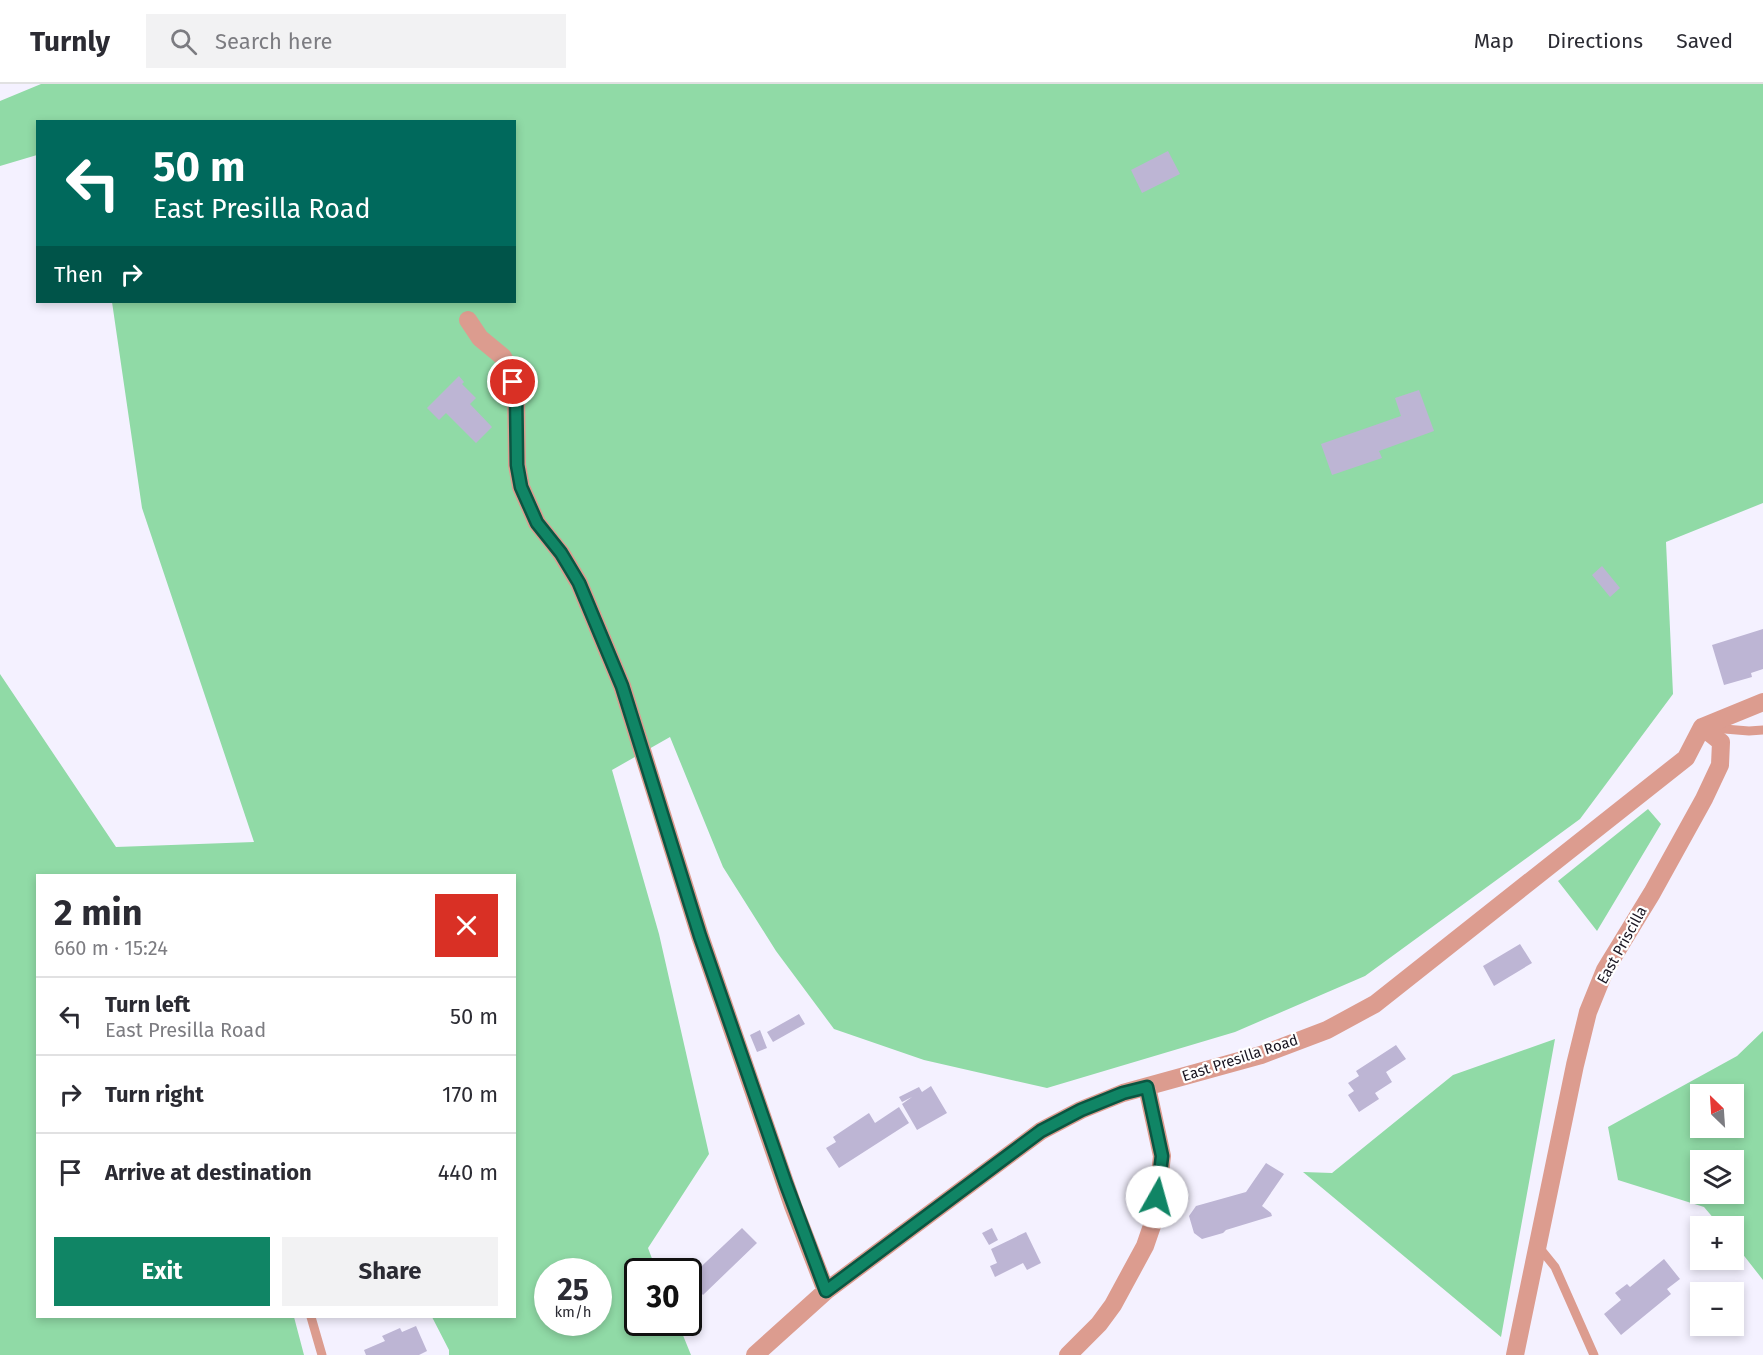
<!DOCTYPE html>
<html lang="en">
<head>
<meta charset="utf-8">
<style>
	body { margin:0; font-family:"Fira Sans",sans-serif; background:#f2f2f3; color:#2b2b33; height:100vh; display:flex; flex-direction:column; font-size:22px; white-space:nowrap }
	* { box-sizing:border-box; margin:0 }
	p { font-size:20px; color:#7c7c81 }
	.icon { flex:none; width:33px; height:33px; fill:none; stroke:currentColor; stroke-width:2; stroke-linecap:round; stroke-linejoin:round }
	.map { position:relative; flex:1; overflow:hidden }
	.panel { position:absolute; left:36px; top:790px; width:480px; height:444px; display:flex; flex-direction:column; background:#fff; border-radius:0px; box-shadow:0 3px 9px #0003 }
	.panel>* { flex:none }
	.top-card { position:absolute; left:36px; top:36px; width:480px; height:183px; border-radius:0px; box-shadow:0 3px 9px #0003; background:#00695c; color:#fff; overflow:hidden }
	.needle { width:39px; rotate:335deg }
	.fabs { position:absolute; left:1690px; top:1000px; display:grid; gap:12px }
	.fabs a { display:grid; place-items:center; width:54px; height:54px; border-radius:0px; background:#fff; box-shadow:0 3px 9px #0003; font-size:30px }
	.speed { position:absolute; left:534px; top:1174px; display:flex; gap:12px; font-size:30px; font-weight:700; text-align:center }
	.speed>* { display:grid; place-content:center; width:78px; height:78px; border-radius:50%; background:#fff; box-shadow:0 3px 9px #0003; line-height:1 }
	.speed small { font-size:15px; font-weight:400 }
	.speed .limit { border:3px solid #111; border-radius:9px; background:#fff; color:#111 }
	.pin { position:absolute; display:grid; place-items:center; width:51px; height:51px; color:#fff; margin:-26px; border:3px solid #fff; border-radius:50%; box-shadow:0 2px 6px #0007 }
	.me { position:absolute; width:66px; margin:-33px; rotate:7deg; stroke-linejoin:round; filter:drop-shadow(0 0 4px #0008) }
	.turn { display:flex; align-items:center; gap:21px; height:126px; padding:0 18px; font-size:27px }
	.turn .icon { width:78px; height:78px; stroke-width:2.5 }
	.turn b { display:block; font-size:42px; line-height:51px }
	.then { display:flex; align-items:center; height:57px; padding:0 18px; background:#0003; gap:12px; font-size:22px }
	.round { display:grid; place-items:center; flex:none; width:63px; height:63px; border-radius:0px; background:#f2f2f3 }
	.summary { display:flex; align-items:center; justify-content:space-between; height:102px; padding:0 18px }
	h1 { font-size:36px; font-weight:700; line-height:45px }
	.cta { display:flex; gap:12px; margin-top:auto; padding:12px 18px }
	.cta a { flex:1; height:69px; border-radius:0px; background:#108565; color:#fff; font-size:24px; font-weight:700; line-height:69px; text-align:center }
	.cta a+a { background:#f2f2f3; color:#2b2b33 }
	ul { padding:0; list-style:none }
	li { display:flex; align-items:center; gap:18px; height:78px; padding:0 18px; border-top:2px solid #e1e1e2 }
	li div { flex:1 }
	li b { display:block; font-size:22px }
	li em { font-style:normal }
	header { display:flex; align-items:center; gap:36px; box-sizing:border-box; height:84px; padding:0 30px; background:#fff; border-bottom:2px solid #e1e1e2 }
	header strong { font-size:28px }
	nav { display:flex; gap:33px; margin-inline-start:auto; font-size:21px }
	.search { width:420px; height:54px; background:#f2f2f3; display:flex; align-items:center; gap:15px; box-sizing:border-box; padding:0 21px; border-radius:0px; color:#7c7c81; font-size:22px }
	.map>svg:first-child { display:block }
	.green { fill:#90daa6; fill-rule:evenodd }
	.building { fill:#bdb5d4 }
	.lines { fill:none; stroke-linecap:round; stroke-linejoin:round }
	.lane { stroke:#dc9c8f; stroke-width:9 }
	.street { stroke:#dc9c8f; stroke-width:18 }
	.route-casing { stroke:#0a5642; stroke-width:15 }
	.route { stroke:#108565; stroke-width:10 }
	.labels { text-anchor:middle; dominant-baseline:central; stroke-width:4.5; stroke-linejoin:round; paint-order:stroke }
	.street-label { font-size:15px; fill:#1a1622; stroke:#fff }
</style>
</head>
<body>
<header>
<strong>Turnly</strong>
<div class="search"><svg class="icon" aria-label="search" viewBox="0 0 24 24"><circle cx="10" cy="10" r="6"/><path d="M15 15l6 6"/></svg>Search here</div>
<nav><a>Map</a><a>Directions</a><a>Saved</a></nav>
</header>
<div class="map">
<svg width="1763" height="1271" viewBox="0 0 1763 1271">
	<rect width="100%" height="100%" fill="#f4f1ff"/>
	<path class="green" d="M 41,0 L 1763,0 L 1763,419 L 1666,458 L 1673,610 L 1580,735 L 1365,892 L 1235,948 L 1047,1004 L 924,976 L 834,945 L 776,867 L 723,783 L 670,653 L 612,686 L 659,850 L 709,1070 L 648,1164 L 657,1188 L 638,1188 L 638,1239 L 678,1239 L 691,1271 L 449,1271 L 449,1266 L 432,1233 L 514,1233 L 514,792 L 38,792 L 38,1233 L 294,1233 L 304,1271 L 0,1271 L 0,590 L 116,763 L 254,758 L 142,424 L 112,218 L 514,218 L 514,38 L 38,38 L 37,71 L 0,82 L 0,17 ZM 548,1188 L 598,1188 L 598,1239 L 548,1239 Z
		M 1648,725 L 1661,740 L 1597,847 L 1558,797 Z
		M 1763,947 L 1763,1196 L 1734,1159 L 1734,1143 L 1721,1143 L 1704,1123 L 1618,1096 L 1608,1043 L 1737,972 ZM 1701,1011 L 1734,1011 L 1734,1044 L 1701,1044 ZM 1701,1077 L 1734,1077 L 1734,1110 L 1701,1110 Z
		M 1555,955 L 1501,1253 L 1303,1088 L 1332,1089 L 1453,991 Z"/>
	<path class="building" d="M 1168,67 L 1180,90 L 1142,109 L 1131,86 Z
		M 459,292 L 464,298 L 462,300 L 476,314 L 470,320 L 492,343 L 476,359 L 446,329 L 439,336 L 427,324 Z
		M 1419,306 L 1434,347 L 1379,367 L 1382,374 L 1332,391 L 1321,360 L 1401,332 L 1395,314 Z
		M 1602,482 L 1620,504 L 1610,513 L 1592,491 Z
		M 1763,545 L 1763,585 L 1751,589 L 1752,593 L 1724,601 L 1712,561 Z
		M 1520,860 L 1532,879 L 1494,902 L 1483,882 Z
		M 799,930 L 805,940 L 773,958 L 767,948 Z
		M 760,946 L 767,964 L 757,968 L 750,951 Z
		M 1396,961 L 1406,975 L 1386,988 L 1392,998 L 1375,1009 L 1379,1015 L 1359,1028 L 1348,1011 L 1354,1007 L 1348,999 L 1359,992 L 1356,987 Z
		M 931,1002 L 947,1029 L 917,1046 L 902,1020 L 912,1013 L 902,1018 L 899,1013 L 919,1003 L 922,1008 Z
		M 899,1023 L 909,1039 L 839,1084 L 826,1064 L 836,1058 L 833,1053 L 869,1029 L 875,1039 Z
		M 1266,1079 L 1284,1090 L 1262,1122 L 1271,1129 L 1272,1132 L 1226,1146 L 1223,1149 L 1202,1155 L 1194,1149 L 1189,1132 L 1196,1122 L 1246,1108 Z
		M 742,1144 L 757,1159 L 703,1211 L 688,1195 Z
		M 992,1144 L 998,1156 L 989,1161 L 982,1149 Z
		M 1026,1148 L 1041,1179 L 1027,1186 L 1023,1179 L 995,1193 L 990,1182 L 997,1179 L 991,1165 Z
		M 1664,1175 L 1680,1195 L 1667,1205 L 1671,1210 L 1621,1251 L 1604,1230 L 1621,1216 L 1615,1209 L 1627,1200 L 1630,1203 Z
		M 416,1242 L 427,1267 L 419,1271 L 366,1271 L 364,1266 L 385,1257 L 382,1252 L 400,1244 L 402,1248 Z"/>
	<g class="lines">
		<path class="lane" d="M 1712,644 L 1749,647 L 1763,646
			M 1538,1162 L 1555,1183 L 1594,1271
			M 311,1233 L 322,1271"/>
		<path class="street" d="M 468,236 L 480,254 L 503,273 L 510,286 L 516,310 L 517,381 L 521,403 L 537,439 L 561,469 L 579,499 L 622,602 L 700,852 L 793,1122 L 826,1207
			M 1702,643 L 1763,618
			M 755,1271 L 826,1207 L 1041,1047 L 1081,1026 L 1123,1009 L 1261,971 L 1327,946 L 1375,920 L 1686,674 L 1702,643
			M 1068,1271 L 1099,1240 L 1113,1221 L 1145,1162 L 1155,1133 L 1162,1072 L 1147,1003
			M 1515,1271 L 1575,981 L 1588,928 L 1605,886 L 1652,809 L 1704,715 L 1720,681 L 1721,658 L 1702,643"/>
	</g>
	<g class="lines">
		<g class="route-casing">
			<path id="route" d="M 513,298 L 516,310 L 517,381 L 521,403 L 537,439 L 561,469 L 579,499 L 622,602 L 700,852 L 786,1100 L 826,1207 L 1041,1047 L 1081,1026 L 1123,1009 L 1147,1003 L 1162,1072 L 1157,1113"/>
		</g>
		<use href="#route" class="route"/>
	</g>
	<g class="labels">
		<g class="street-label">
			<text transform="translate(1622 861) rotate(-61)">East Priscilla</text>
			<text transform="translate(1240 974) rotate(-18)">East Presilla Road</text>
		</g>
	</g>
</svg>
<div class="fabs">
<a><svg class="needle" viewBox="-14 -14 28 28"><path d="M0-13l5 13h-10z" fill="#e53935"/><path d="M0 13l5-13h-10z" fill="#7c7c81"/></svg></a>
<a><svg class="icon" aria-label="layers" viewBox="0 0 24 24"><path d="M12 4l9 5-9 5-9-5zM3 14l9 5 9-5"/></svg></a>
<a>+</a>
<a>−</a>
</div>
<div class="speed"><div>25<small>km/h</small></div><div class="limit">30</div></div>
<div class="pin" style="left:513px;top:298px;background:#d93025"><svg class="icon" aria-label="arrive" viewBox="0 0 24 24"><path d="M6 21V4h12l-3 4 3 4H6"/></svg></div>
<svg class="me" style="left:1157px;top:1113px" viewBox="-20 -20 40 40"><circle r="19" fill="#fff"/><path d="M0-13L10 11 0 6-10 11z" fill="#108565"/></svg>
<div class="top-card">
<div class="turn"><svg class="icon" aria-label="left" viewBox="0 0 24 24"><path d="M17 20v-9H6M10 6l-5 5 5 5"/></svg><div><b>50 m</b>East Presilla Road</div></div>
<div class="then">Then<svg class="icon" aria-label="right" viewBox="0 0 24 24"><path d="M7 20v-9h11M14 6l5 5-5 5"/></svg></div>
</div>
<section class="panel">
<div class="summary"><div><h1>2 min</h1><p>660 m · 15:24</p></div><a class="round" style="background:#d93025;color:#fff"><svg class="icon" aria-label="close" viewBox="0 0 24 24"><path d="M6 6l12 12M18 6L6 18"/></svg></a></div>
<ul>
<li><svg class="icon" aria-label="left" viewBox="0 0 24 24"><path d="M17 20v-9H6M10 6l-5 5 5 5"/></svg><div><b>Turn left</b><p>East Presilla Road</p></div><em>50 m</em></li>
<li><svg class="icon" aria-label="right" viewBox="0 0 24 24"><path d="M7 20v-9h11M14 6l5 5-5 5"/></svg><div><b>Turn right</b></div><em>170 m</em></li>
<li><svg class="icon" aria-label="arrive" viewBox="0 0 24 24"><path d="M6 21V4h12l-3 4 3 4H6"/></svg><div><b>Arrive at destination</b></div><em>440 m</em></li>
</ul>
<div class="cta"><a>Exit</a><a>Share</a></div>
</section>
</div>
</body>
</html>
